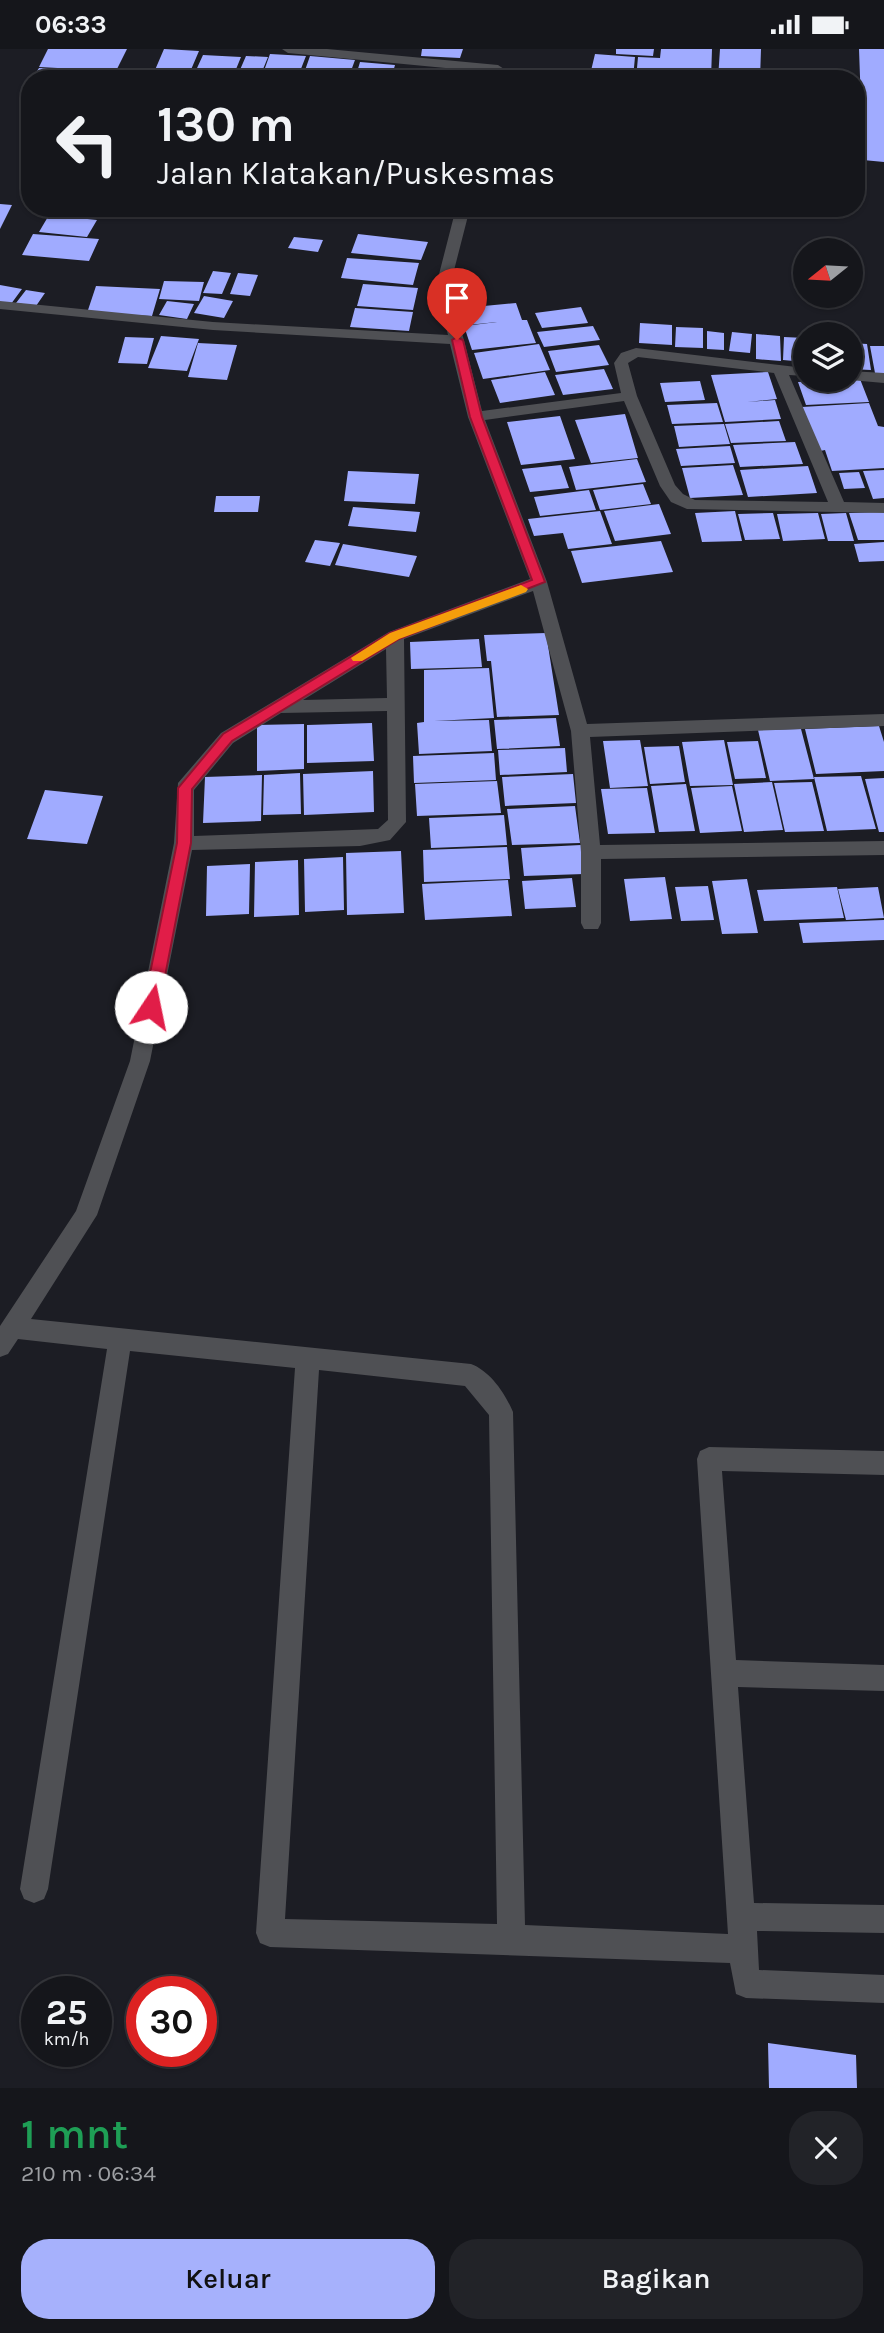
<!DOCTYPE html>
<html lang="id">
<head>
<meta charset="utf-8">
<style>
	body { margin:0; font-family:Karla,sans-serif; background:#222328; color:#f1f3f6; height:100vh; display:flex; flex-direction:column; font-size:26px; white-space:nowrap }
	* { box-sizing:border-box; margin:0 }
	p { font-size:23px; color:#9d9fa3 }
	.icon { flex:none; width:38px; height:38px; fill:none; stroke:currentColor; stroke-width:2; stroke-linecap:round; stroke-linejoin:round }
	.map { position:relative; height:2039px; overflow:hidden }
	.side { display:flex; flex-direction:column; background:#15161b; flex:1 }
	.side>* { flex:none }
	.hud { position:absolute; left:21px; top:21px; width:844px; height:147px; border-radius:28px; box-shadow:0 2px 5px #0004,0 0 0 2px #34353a; background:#15161b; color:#f1f3f6; overflow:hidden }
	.needle { width:46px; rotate:252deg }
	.buttons { position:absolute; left:793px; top:189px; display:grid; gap:14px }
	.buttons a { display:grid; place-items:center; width:70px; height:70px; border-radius:50%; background:#15161b; box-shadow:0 2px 5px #0004,0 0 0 2px #34353a; font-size:35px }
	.speed { position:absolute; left:21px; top:1927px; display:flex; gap:14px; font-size:35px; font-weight:700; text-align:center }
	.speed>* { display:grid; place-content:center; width:91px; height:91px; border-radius:50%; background:#15161b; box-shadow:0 2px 5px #0004,0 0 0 2px #34353a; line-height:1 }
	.speed small { font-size:18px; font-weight:400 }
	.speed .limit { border:10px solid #d22; background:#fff; color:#111 }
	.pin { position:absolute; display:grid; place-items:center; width:60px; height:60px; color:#fff; margin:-72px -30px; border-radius:50% 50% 50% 0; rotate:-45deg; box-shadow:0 0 7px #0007 }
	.pin .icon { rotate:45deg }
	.me { position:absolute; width:77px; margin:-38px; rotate:11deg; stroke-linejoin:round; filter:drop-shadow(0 0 5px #0008) }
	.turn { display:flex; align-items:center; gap:24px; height:147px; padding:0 21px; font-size:32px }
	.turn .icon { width:91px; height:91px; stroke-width:2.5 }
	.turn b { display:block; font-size:49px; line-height:60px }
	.round { display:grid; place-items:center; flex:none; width:74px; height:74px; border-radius:28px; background:#222328 }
	.head { display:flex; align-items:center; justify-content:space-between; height:119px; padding:0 21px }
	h1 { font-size:42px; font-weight:600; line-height:52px; color:#1e9e55 }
	.cta { display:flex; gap:14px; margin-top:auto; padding:14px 21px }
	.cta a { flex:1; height:80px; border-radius:28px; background:#a6b1fc; color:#111; font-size:28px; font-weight:600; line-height:80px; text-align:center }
	.cta a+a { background:#222328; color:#f1f3f6 }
	.status { display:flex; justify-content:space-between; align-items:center; height:49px; padding:0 35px; background:#15161b; direction:ltr }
	.status svg { height:19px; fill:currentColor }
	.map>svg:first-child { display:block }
	.building { fill:#a0abff }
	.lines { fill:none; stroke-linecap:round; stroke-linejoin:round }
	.minor { fill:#4f5054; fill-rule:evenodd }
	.route { fill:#e11d48; stroke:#92132f; stroke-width:2 }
	.slow { fill:#f59e0b }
</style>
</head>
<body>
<div class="status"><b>06:33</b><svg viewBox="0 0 49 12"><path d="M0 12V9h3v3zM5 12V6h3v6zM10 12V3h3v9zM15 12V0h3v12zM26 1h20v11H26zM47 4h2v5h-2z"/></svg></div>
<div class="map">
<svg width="884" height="2039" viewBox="0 0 884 2039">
	<rect width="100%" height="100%" fill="#1c1d24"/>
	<path class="building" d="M 48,0 L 127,0 L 112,30 L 71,30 L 76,20 L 39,18 Z
		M 164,0 L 199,2 L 187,30 L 152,28 Z
		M 422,0 L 463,0 L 460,9 L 421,7 Z
		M 616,0 L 654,0 L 653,7 L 616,5 Z
		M 661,0 L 712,0 L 711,30 L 636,30 L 638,8 L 660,9 Z
		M 720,0 L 761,0 L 760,30 L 718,30 Z
		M 859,0 L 884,0 L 884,113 L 863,111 Z
		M 270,5 L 306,7 L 297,30 L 261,30 Z
		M 595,5 L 635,8 L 633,29 L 590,26 Z
		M 203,6 L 241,8 L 232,30 L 192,30 Z
		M 246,7 L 268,8 L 259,30 L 236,30 Z
		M 310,7 L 355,11 L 348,30 L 302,30 Z
		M 360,13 L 395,16 L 391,30 L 355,30 Z
		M 39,19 L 74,21 L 69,30 L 33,28 Z
		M 0,155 L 12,156 L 0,180 Z
		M 49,166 L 97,171 L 87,188 L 39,183 Z
		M 33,185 L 99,190 L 89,212 L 22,206 Z
		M 358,185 L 428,193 L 421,211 L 351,204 Z
		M 294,188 L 323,191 L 318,203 L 288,199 Z
		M 347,209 L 419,214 L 413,236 L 341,229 Z
		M 213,222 L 231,224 L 222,245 L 203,244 Z
		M 238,224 L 258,226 L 250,247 L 230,245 Z
		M 164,232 L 204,233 L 199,252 L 159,250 Z
		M 363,235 L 418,239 L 413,261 L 357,257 Z
		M 0,236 L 22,240 L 11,255 L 0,253 Z
		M 96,237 L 160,240 L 152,267 L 87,264 Z
		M 26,241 L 45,244 L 36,257 L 16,254 Z
		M 204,247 L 233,252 L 224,269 L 194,264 Z
		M 167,252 L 194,255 L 187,270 L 159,266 Z
		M 516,254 L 522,271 L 527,271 L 536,294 L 472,301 L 464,277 L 497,273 L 468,276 L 463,259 Z
		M 581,258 L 588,274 L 542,279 L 535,264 Z
		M 355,259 L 413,263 L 409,282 L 350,278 Z
		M 640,274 L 672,276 L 672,296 L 639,294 Z
		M 593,277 L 600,291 L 544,298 L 537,283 Z
		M 676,278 L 703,279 L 703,299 L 675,298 Z
		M 707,282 L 724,284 L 724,301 L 707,300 Z
		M 732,283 L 752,285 L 750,304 L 729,302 Z
		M 756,285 L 780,287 L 781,312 L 756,310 Z
		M 161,287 L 199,290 L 187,322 L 148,319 Z
		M 125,288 L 154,289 L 147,315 L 118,314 Z
		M 784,288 L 805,289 L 805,313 L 783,311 Z
		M 198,294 L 237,296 L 227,331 L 188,328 Z
		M 850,294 L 867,295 L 871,321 L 850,320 Z
		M 539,295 L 550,321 L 483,330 L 474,304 Z
		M 599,296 L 609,316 L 556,323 L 548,302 Z
		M 870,297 L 884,297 L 884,324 L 875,324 Z
		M 604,320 L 613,340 L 563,346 L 555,326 Z
		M 545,323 L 555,346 L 500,354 L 491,331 Z
		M 768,323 L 777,350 L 747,353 L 775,351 L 781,370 L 725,373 L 711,326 Z
		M 860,330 L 869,353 L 806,356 L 798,333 Z
		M 700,332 L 705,351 L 665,353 L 660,334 Z
		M 717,354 L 723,373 L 672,375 L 667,356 Z
		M 869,354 L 878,377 L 884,378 L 884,419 L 832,422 L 825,401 L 820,402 L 802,358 Z
		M 625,365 L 638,409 L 591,414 L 575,371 Z
		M 560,367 L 575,410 L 521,416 L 507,373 Z
		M 779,372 L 786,392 L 731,394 L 725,375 Z
		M 724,375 L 730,395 L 679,398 L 674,377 Z
		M 795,393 L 803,415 L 740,418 L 733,396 Z
		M 730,397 L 735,414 L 681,417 L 676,400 Z
		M 637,410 L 646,433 L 576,441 L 569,418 Z
		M 561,416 L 569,439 L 530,443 L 522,420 Z
		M 733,416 L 743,446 L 690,449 L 682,419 Z
		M 808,417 L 817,444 L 748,448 L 740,421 Z
		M 884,421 L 884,449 L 873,450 L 863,422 Z
		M 348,422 L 419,425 L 415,455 L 344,452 Z
		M 859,423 L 865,439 L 844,440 L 839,424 Z
		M 643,435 L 651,455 L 600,461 L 593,441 Z
		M 589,441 L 596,461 L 540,467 L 534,448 Z
		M 216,447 L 260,447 L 258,463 L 214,463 Z
		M 659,455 L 671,485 L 615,492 L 604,462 Z
		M 353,458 L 420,463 L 416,483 L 348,477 Z
		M 600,462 L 612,495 L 568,500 L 563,484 L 534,487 L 528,470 Z
		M 735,462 L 742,492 L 702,493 L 695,464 Z
		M 884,463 L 884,491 L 858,491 L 849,464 Z
		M 773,464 L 780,490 L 745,491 L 738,465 Z
		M 818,464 L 825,490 L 783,492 L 777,465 Z
		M 846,464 L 854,492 L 828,492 L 821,465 Z
		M 315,491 L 340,494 L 330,517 L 305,513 Z
		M 661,492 L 673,523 L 582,534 L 571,502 Z
		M 884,493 L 884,512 L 859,513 L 854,495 Z
		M 343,495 L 417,507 L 409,528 L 335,516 Z
		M 546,584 L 559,666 L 497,668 L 491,612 L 487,612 L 484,586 Z
		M 479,590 L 482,618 L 411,620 L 410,593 Z
		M 489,619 L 494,669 L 434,672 L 489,671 L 492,702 L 419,705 L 417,674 L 424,673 L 424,621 Z
		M 556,669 L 560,697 L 497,700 L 494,671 Z
		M 372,674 L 374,712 L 307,714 L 307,676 Z
		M 304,675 L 304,720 L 257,722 L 257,676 Z
		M 879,677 L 884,693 L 884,722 L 816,725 L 805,680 Z
		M 801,680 L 814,730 L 770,732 L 758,681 Z
		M 640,691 L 648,737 L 610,739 L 603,692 Z
		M 724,691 L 733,736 L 690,737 L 682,693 Z
		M 758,692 L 766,729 L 735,730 L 727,693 Z
		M 679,697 L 685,733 L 650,735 L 644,698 Z
		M 565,699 L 567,723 L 500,726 L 498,701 Z
		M 494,704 L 496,731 L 414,734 L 413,707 Z
		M 373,722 L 374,763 L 304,766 L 303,725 Z
		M 300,724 L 301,765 L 263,766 L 264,726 Z
		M 573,725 L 576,754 L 505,757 L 502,728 Z
		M 262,726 L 261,772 L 203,774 L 205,728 Z
		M 861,727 L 876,780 L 827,782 L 814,728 Z
		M 884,729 L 884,783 L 879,783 L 865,730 Z
		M 497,732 L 501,764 L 417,767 L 415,735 Z
		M 772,733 L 783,781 L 744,783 L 734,735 Z
		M 812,733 L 824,782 L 785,783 L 774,734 Z
		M 686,735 L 695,782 L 659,783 L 651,737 Z
		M 732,737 L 742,782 L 700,784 L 691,739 Z
		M 647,739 L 655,784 L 608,785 L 601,740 Z
		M 45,741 L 103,747 L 87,795 L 27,790 Z
		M 575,757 L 580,794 L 512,796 L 507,760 Z
		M 504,766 L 507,796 L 431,799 L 429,769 Z
		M 581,796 L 584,825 L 524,827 L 521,799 Z
		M 507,798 L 510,830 L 424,833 L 423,801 Z
		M 401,802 L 404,864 L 347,866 L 346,804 Z
		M 343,808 L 344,861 L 305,863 L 304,810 Z
		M 298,811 L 299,866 L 254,868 L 255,813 Z
		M 250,815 L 249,865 L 206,867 L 207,817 Z
		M 665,828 L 672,870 L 630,872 L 624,830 Z
		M 572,829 L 576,858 L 525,860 L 522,832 Z
		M 747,830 L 758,884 L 722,885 L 712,832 Z
		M 508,831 L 512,867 L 425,871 L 422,835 Z
		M 708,837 L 714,871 L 681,872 L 675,838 Z
		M 837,838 L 844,869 L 764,872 L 757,841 Z
		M 878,838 L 884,869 L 846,871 L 838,840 Z
		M 884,871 L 884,891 L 803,894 L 799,874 Z
		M 768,1994 L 856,2006 L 857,2039 L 769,2039 Z"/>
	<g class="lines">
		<path class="minor" d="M 282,0 L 327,0 L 498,16 L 504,20 L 498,24 L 288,4 Z
			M 456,159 L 470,159 L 450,237 L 482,362 L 621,344 L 614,314 L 621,304 L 636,299 L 805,319 L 805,327 L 789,326 L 844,453 L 884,454 L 884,464 L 687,460 L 671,453 L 660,437 L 624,352 L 485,371 L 547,533 L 587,675 L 884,665 L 884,677 L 590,688 L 600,796 L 884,792 L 884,806 L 601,810 L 601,874 L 598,880 L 584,880 L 581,874 L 581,803 L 571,682 L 533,542 L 404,590 L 406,773 L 390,791 L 360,797 L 192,801 L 150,1012 L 97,1166 L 31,1270 L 471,1315 C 490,1322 505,1344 513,1363 L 525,1876 L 728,1885 L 697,1410 L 700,1402 L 709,1398 L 884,1402 L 884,1426 L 722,1422 L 736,1611 L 884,1616 L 884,1642 L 738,1638 L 754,1854 L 884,1856 L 884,1884 L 757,1882 L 759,1921 L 884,1926 L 884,1954 L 746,1949 L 736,1945 L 730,1914 L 270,1898 L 260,1894 L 256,1884 L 295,1319 L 130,1302 L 48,1840 L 44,1850 L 34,1854 L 24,1850 L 20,1840 L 107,1300 L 18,1290 L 8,1305 L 0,1308 L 0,1277 L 76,1162 L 130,1012 L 174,794 L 178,734 L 221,684 L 389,583 L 530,530 L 468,368 L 450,295 L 213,281 L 0,260 L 0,252 L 213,273 L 448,286 L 436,237 ZM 638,308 L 774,324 L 828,453 L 695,451 L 683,445 L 675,436 L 637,347 L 628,314 ZM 386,600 L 387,649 L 303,651 ZM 387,662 L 388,771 L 378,780 L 194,787 L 194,741 L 233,694 L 281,664 ZM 319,1321 L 465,1337 L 489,1366 L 497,1875 L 285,1870 Z
			M 850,322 L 884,324 L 884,334 L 850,331 Z"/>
	</g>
	<path class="route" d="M 457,288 L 463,291 L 482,368 L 545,533 L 399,590 L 232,692 L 192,740 L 191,794 L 159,958 L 151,964 L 146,962 L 143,958 L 177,794 L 178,739 L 223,685 L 390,584 L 532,531 L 470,368 L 452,291 Z"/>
	<path class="slow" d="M 521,536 L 528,540 L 526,543 L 399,590 L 362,612 L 353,612 L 351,609 L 390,584 Z"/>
</svg>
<div class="buttons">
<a><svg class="needle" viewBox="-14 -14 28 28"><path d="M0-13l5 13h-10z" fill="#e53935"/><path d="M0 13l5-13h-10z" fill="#9d9fa3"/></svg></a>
<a><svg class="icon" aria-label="layers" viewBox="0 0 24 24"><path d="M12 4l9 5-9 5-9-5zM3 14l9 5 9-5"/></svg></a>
</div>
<div class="speed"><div>25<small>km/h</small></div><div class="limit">30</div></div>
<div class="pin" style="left:457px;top:291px;background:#d93025"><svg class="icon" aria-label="arrive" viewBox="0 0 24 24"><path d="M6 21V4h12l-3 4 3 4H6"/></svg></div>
<svg class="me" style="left:151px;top:958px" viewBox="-20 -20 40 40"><circle r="19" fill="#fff"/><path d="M0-13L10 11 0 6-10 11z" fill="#e11d48"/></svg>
<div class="hud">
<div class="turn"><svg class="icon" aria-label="left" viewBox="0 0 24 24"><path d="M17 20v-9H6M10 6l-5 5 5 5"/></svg><div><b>130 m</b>Jalan Klatakan/Puskesmas</div></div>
</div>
</div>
<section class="side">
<div class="head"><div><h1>1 mnt</h1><p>210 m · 06:34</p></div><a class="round"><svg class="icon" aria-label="close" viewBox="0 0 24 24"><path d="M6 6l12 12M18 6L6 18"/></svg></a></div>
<div class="cta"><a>Keluar</a><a>Bagikan</a></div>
</section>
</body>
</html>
